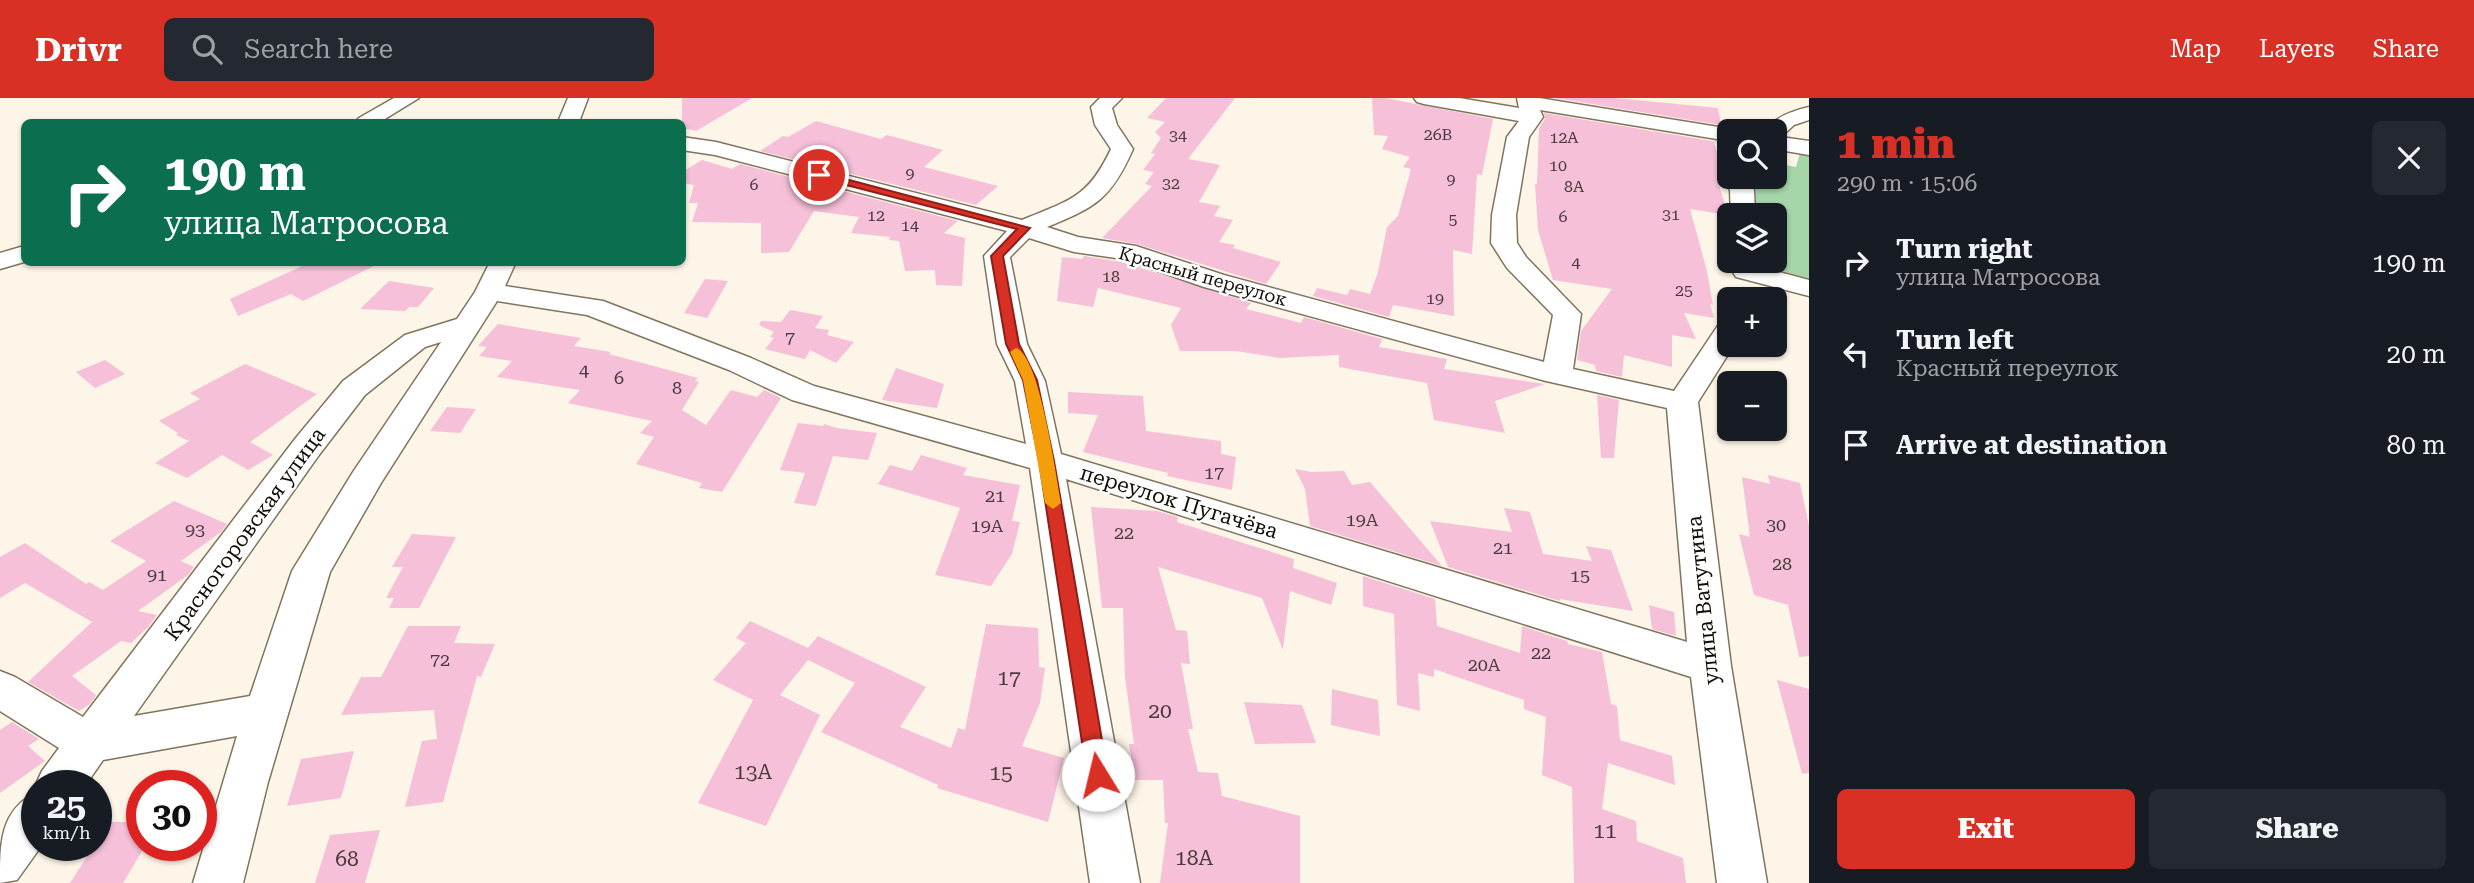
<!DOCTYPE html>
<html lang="en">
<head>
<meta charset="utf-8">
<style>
	body { margin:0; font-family:"Roboto Serif",serif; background:#242831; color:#f1f3f6; height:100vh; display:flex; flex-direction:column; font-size:26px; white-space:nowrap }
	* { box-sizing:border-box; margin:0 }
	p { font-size:23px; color:#9ea1a6 }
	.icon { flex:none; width:38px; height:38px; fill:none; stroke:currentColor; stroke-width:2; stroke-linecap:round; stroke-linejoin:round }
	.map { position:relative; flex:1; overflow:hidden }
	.drawer { display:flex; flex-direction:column; background:#171b24; width:665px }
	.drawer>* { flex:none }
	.banner { position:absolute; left:21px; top:21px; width:665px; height:147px; border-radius:10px; box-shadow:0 2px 5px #0004; background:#0b6e4f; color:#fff; overflow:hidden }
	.buttons { position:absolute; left:1717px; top:21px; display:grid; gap:14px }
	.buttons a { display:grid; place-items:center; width:70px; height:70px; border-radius:10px; background:#171b24; box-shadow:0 2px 5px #0004; font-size:35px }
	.speed { position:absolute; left:21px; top:672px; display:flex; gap:14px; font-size:35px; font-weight:700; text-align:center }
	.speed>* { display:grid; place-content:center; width:91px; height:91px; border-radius:50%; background:#171b24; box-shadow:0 2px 5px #0004; line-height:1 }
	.speed small { font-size:18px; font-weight:400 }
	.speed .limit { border:10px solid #d22; background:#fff; color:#111 }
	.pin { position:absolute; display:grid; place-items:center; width:60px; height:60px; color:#fff; margin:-30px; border:4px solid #fff; border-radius:50%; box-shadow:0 2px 7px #0007 }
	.me { position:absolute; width:77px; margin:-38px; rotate:351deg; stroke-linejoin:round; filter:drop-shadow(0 0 5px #0008) }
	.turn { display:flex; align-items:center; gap:24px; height:147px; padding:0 28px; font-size:32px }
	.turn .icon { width:91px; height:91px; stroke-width:2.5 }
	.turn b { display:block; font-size:49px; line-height:60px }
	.round { display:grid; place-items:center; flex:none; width:74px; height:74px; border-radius:10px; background:#242831 }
	.headline { display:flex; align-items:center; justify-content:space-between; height:119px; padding:0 28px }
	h1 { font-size:42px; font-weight:800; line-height:52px; color:#d93025 }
	.action { display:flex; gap:14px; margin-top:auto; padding:14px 28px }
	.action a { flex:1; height:80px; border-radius:10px; background:#d93025; color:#fff; font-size:28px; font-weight:800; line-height:80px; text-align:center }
	.action a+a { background:#242831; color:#f1f3f6 }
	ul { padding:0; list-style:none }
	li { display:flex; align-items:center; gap:21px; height:91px; padding:0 28px }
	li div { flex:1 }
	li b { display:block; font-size:26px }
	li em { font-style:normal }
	header { display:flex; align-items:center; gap:42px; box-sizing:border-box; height:98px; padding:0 35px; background:#d93025; color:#fff }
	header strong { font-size:33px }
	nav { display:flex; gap:38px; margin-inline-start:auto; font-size:24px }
	.search { width:490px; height:63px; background:#242831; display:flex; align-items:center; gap:18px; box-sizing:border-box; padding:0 24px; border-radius:10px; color:#9ea1a6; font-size:26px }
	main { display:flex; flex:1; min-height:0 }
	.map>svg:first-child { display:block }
	.green { fill:#a5d5a8 }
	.building { fill:#f5c0d8 }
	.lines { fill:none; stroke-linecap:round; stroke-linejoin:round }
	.minor-casing { stroke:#80745f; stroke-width:3 }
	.minor { fill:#fff; fill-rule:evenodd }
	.route { fill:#d93025; stroke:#8d1f18; stroke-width:2 }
	.slow { fill:#f59e0b }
	.labels { text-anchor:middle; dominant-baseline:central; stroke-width:5; stroke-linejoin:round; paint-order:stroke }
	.far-number-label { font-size:16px; fill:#4a3a3a }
	.far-street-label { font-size:18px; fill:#110d06; stroke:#fff }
	.number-label { font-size:18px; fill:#4a3a3a }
	.street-label { font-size:21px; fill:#110d06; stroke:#fff }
	.near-number-label { font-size:21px; fill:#4a3a3a }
</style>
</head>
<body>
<header>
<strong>Drivr</strong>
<div class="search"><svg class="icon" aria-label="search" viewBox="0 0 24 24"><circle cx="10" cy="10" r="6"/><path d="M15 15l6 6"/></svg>Search here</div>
<nav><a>Map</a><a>Layers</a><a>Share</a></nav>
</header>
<main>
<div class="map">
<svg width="1809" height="785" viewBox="0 0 1809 785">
	<rect width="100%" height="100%" fill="#fdf5e7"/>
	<path class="green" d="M 1801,51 L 1809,52 L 1809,185 L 1753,171 L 1753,163 L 1774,163 L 1774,117 L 1755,117 L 1756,79 L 1774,79 L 1775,65 L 1796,69 Z"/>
	<path class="building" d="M 682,0 L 752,0 L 696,33 L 682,30 Z
		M 1166,0 L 1235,0 L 1188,61 L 1220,67 L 1199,104 L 1220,108 L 1214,118 L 1233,122 L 1219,144 L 1235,147 L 1233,150 L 1281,164 L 1266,186 L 1137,146 L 1102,140 L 1152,88 L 1145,86 L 1154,74 L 1143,72 L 1155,56 L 1151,55 L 1161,40 L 1155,34 L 1165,24 L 1147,20 Z
		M 1372,0 L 1385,0 L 1493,21 L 1482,77 L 1477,76 L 1472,156 L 1453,152 L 1454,218 L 1393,207 L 1389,219 L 1313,198 L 1317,190 L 1347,197 L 1350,191 L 1370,196 L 1378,174 L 1387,129 L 1398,118 L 1411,71 L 1403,69 L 1410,59 L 1382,51 L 1388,38 L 1374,37 Z
		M 1555,0 L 1615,0 L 1718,10 L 1721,27 Z
		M 1544,15 L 1724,45 L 1714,44 L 1722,75 L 1718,79 L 1722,85 L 1718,84 L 1728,117 L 1690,111 L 1707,173 L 1713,207 L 1710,206 L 1714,220 L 1684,215 L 1696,241 L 1672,237 L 1672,269 L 1624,257 L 1622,279 L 1596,273 L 1595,267 L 1577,262 L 1581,233 L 1612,191 L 1553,182 L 1538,132 L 1535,86 L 1537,86 L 1539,30 L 1545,21 Z
		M 816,23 L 881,41 L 887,37 L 943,52 L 924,69 L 998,88 L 976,107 L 760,53 L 783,38 L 788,39 Z
		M 702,62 L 732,71 L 740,66 L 958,123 L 944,135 L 965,140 L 962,188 L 936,187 L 935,172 L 905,173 L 899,143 L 889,142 L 890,139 L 851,135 L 859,119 L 814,113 L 789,154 L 761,155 L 761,125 L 692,124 L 698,105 L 689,105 L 694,87 L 682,85 L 682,74 Z
		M 1084,158 L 1122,164 L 1251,205 L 1246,211 L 1301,225 L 1304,219 L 1382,241 L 1379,249 L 1447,261 L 1444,271 L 1545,286 L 1495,303 L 1505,335 L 1434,322 L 1427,285 L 1339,269 L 1339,257 L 1280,260 L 1236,253 L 1180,253 L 1171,227 L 1181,210 L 1098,190 L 1093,209 L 1057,203 L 1062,159 L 1082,161 Z
		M 311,164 L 382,164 L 303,203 L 291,196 L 238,218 L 230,201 Z
		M 705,181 L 728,183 L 707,220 L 684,215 Z
		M 389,183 L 434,190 L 418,209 L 409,209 L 405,213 L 360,211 Z
		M 790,212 L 823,218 L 815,230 L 829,232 L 827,237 L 854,244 L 836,265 L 810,252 L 805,261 L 765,251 L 774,240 L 770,239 L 774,234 L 759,227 L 761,223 L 781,224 Z
		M 498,226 L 581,240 L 574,248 L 611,254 L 609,256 L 698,280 L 695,283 L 699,284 L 682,312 L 706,327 L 731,292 L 757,299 L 764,292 L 781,300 L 722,394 L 699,390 L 702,385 L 636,366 L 654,339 L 640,335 L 652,323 L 568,305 L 580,292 L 497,279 L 512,263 L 479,258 L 487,249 L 478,248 Z
		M 105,262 L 125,276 L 95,290 L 76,274 Z
		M 245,266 L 317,296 L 250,344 L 273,357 L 248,372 L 222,357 L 187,380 L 155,365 L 189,343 L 176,337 L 178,335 L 159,323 L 200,301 L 190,295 Z
		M 896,270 L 944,286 L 937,310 L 882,302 Z
		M 1068,294 L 1143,298 L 1146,333 L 1221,343 L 1221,356 L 1236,359 L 1232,392 L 1167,378 L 1168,375 L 1083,354 L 1098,317 L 1068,315 Z
		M 1597,297 L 1619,302 L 1614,360 L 1601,360 Z
		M 447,309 L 476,311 L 460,335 L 430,333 Z
		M 798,325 L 823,328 L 824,326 L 836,330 L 877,335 L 868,362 L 833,358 L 816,408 L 794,405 L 805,375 L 780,372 Z
		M 921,357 L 967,370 L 963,377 L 1020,387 L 1012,423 L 1020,424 L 1012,456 L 991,488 L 935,477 L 960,410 L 878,386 L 890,367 L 912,373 Z
		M 1295,371 L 1311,374 L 1344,373 L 1352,387 L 1370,384 L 1442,468 L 1310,428 L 1305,391 Z
		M 1768,377 L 1800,385 L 1809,428 L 1809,558 L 1799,559 L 1788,507 L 1754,497 L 1739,436 L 1750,439 L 1742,379 L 1770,386 Z
		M 174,403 L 227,426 L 221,434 L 181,463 L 194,469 L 188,477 L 138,513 L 157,517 L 148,529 L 131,545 L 121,543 L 72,578 L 96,597 L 90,606 L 79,613 L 28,584 L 92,524 L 25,485 L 0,500 L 0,459 L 25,445 L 86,486 L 89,484 L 103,492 L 146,463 L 110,443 Z
		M 1091,409 L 1157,413 L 1178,419 L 1177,424 L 1294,461 L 1293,470 L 1337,485 L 1331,507 L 1290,493 L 1283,552 L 1262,500 L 1158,469 L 1176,532 L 1187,533 L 1190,566 L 1181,565 L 1193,631 L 1188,631 L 1198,674 L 1218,675 L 1222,698 L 1300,718 L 1300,785 L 1160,785 L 1168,725 L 1165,725 L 1163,682 L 1135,682 L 1129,646 L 1134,646 L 1125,579 L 1123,510 L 1102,510 Z
		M 1504,410 L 1530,414 L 1543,456 L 1592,463 L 1586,448 L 1611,452 L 1633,513 L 1560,501 L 1560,503 L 1448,469 L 1430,423 L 1512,434 Z
		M 412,436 L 456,439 L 419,510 L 389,510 L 394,500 L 386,500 L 403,469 L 392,469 Z
		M 1363,478 L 1435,501 L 1437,528 L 1520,555 L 1522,528 L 1567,543 L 1568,546 L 1602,554 L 1611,606 L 1617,608 L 1620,642 L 1672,658 L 1675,687 L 1608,665 L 1602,711 L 1636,723 L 1637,743 L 1683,760 L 1686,785 L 1574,785 L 1572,689 L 1542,677 L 1546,619 L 1524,611 L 1524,602 L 1434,571 L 1434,579 L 1418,575 L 1420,613 L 1397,607 L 1394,516 L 1363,508 Z
		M 1649,507 L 1674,514 L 1676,538 L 1652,531 Z
		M 750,523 L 808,550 L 818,538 L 926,589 L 900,629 L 951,650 L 958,630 L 965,632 L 986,526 L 1038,530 L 1039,569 L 1045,570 L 1040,605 L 1022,648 L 1064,660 L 1048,724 L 937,690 L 938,687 L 821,634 L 855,585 L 808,562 L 780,597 L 820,617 L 766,728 L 698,705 L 753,602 L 713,582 L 746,545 L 736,540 Z
		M 408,528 L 461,528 L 454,545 L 495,546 L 481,579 L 477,578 L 443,704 L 405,709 L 422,643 L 437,641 L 434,612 L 341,617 L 361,579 L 381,579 Z
		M 1777,582 L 1809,591 L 1809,675 L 1802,676 Z
		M 1332,591 L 1378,602 L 1380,638 L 1331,627 Z
		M 1244,604 L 1302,607 L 1316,645 L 1255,646 Z
		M 12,624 L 39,641 L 28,648 L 45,663 L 0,695 L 0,632 Z
		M 354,653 L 341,700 L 287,708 L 301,661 Z
		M 109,724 L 142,724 L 142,753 L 123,785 L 70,785 Z
		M 380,732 L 365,785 L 315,785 L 330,737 Z"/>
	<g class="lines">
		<g class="minor-casing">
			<path id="minor" d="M 394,0 L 419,0 L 380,24 L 355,24 L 359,20 Z
				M 568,0 L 588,0 L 579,24 L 558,24 Z
				M 1100,0 L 1122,0 L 1112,10 L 1117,27 L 1133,51 C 1111,101 1096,109 1047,129 L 1078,139 L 1136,148 L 1224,177 L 1544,264 L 1553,217 L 1507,170 L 1491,145 L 1492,117 L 1507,39 L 1519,23 L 1424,6 L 1417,4 L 1414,0 L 1459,0 L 1519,10 L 1517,0 L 1539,0 L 1737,32 L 1729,33 L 1729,43 L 1540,12 L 1543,19 L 1529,39 L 1516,117 L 1517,145 L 1526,159 L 1581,216 L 1573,271 L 1674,293 L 1719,226 L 1729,223 L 1729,247 L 1734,247 L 1698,304 L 1731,568 L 1767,785 L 1717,785 L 1691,579 L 1066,381 L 1140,785 L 1090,785 L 1030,370 L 792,302 L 729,272 L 587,217 L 497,203 L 381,385 L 330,474 L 268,684 L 243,785 L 193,785 L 237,638 L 103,662 L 85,688 L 37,688 L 37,692 L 35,688 L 42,673 L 59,650 L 0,613 L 0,573 L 15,579 L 83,619 L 295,341 L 343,283 L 405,237 L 457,221 L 475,194 L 490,164 L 516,164 L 505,188 L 603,203 L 751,260 L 814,288 L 1026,346 L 1015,283 L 997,246 L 984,158 L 1007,133 L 715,57 L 682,52 L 682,39 L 716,44 L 1022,122 C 1070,102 1088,100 1111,51 L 1095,27 L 1091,9 ZM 1029,140 L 1074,154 L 1123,161 L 1204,189 L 1546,283 L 1667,310 L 1687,544 L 1061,356 L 1045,283 L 1027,246 L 1010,159 ZM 441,244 L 353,374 L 292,473 L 250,598 L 134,618 L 319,357 L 365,297 L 425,249 Z
				M 1809,9 L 1809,22 L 1794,27 L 1781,39 L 1809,43 L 1809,57 L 1774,51 L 1774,33 L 1764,33 C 1775,19 1792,13 1809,9 Z
				M 1729,73 L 1729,79 L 1744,79 L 1754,92 L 1755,117 L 1731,117 L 1730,92 L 1721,79 Z
				M 24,148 L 24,164 L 0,171 L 0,155 Z
				M 1745,165 L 1809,182 L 1809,198 L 1736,179 L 1732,173 L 1736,167 Z
				M 37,694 L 37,747 L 42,747 L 17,782 L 0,785 C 0,744 0,712 37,694 Z"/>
		</g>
		<use href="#minor" class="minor"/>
	</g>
	<path class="route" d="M 819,74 L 1030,130 L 1003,158 L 1019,246 L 1037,282 L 1054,363 L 1108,677 L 1105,684 L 1098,687 L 1090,684 L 1087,677 L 1039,363 L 1023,282 L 1006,246 L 991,158 L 1017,131 L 815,79 L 815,75 Z"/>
	<path class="slow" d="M 1016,250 C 1040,258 1056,378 1061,405 L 1053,411 L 1045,405 L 1023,282 L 1010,254 Z"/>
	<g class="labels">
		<g class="far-number-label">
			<text x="1438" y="36">26В</text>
			<text x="1178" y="37">34</text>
			<text x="1564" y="39">12А</text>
			<text x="1558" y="67">10</text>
			<text x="910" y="75">9</text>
			<text x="1451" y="81">9</text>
			<text x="1171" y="85">32</text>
			<text x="754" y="86">6</text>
			<text x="1574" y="88">8А</text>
			<text x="1671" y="116">31</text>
			<text x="876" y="117">12</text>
			<text x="1563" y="118">6</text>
			<text x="1453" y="121">5</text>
			<text x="910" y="127">14</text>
			<text x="1576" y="164">4</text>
			<text x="1111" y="178">18</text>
			<text x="1684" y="192">25</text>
			<text x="1435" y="200">19</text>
		</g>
		<g class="far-street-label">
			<text transform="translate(1203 178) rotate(16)">Красный переулок</text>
		</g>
		<g class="number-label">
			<text x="790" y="239">7</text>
			<text x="584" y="271">4</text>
			<text x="619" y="279">6</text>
			<text x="677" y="289">8</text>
			<text x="1214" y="374">17</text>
			<text x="995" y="397">21</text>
			<text x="1362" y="421">19А</text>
			<text x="1776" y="426">30</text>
			<text x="987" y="427">19А</text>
			<text x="195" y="431">93</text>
			<text x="1124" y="434">22</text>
			<text x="1503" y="449">21</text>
			<text x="1782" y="465">28</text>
			<text x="157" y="476">91</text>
			<text x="1580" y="477">15</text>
			<text x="1541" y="554">22</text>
			<text x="440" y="561">72</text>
			<text x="1484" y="566">20А</text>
		</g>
		<g class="street-label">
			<text transform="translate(1179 404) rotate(17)">переулок Пугачёва</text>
			<text transform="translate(245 436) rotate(-54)">Красногоровская улица</text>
			<text transform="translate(1703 502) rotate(-96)">улица Ватутина</text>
		</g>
		<g class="near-number-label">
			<text x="1009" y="580">17</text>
			<text x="1160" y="613">20</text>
			<text x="753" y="674">13А</text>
			<text x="1001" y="675">15</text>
			<text x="1605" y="733">11</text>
			<text x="1194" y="760">18А</text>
			<text x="347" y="761">68</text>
		</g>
	</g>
</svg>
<div class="buttons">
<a><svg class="icon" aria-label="search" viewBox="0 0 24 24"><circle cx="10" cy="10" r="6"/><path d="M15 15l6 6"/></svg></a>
<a><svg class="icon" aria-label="layers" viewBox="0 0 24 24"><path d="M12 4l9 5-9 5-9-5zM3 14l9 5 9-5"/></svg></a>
<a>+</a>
<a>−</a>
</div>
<div class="speed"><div>25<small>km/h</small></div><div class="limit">30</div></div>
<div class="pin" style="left:819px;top:77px;background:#d93025"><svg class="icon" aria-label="arrive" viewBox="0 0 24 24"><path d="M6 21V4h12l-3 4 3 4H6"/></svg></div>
<svg class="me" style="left:1098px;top:677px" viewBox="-20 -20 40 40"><circle r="19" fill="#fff"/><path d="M0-13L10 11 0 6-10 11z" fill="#d93025"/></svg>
<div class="banner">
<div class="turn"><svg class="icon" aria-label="right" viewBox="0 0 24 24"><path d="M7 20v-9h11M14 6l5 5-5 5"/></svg><div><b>190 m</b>улица Матросова</div></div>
</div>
</div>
<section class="drawer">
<div class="headline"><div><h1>1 min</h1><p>290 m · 15:06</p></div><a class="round"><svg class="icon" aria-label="close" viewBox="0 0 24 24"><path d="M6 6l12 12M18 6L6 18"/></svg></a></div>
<ul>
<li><svg class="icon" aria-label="right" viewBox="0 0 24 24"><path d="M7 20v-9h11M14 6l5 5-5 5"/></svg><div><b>Turn right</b><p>улица Матросова</p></div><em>190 m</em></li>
<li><svg class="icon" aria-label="left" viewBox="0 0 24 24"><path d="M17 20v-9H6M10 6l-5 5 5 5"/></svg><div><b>Turn left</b><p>Красный переулок</p></div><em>20 m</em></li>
<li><svg class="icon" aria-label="arrive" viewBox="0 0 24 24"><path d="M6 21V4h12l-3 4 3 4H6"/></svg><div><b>Arrive at destination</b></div><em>80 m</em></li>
</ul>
<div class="action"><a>Exit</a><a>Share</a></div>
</section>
</main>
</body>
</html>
